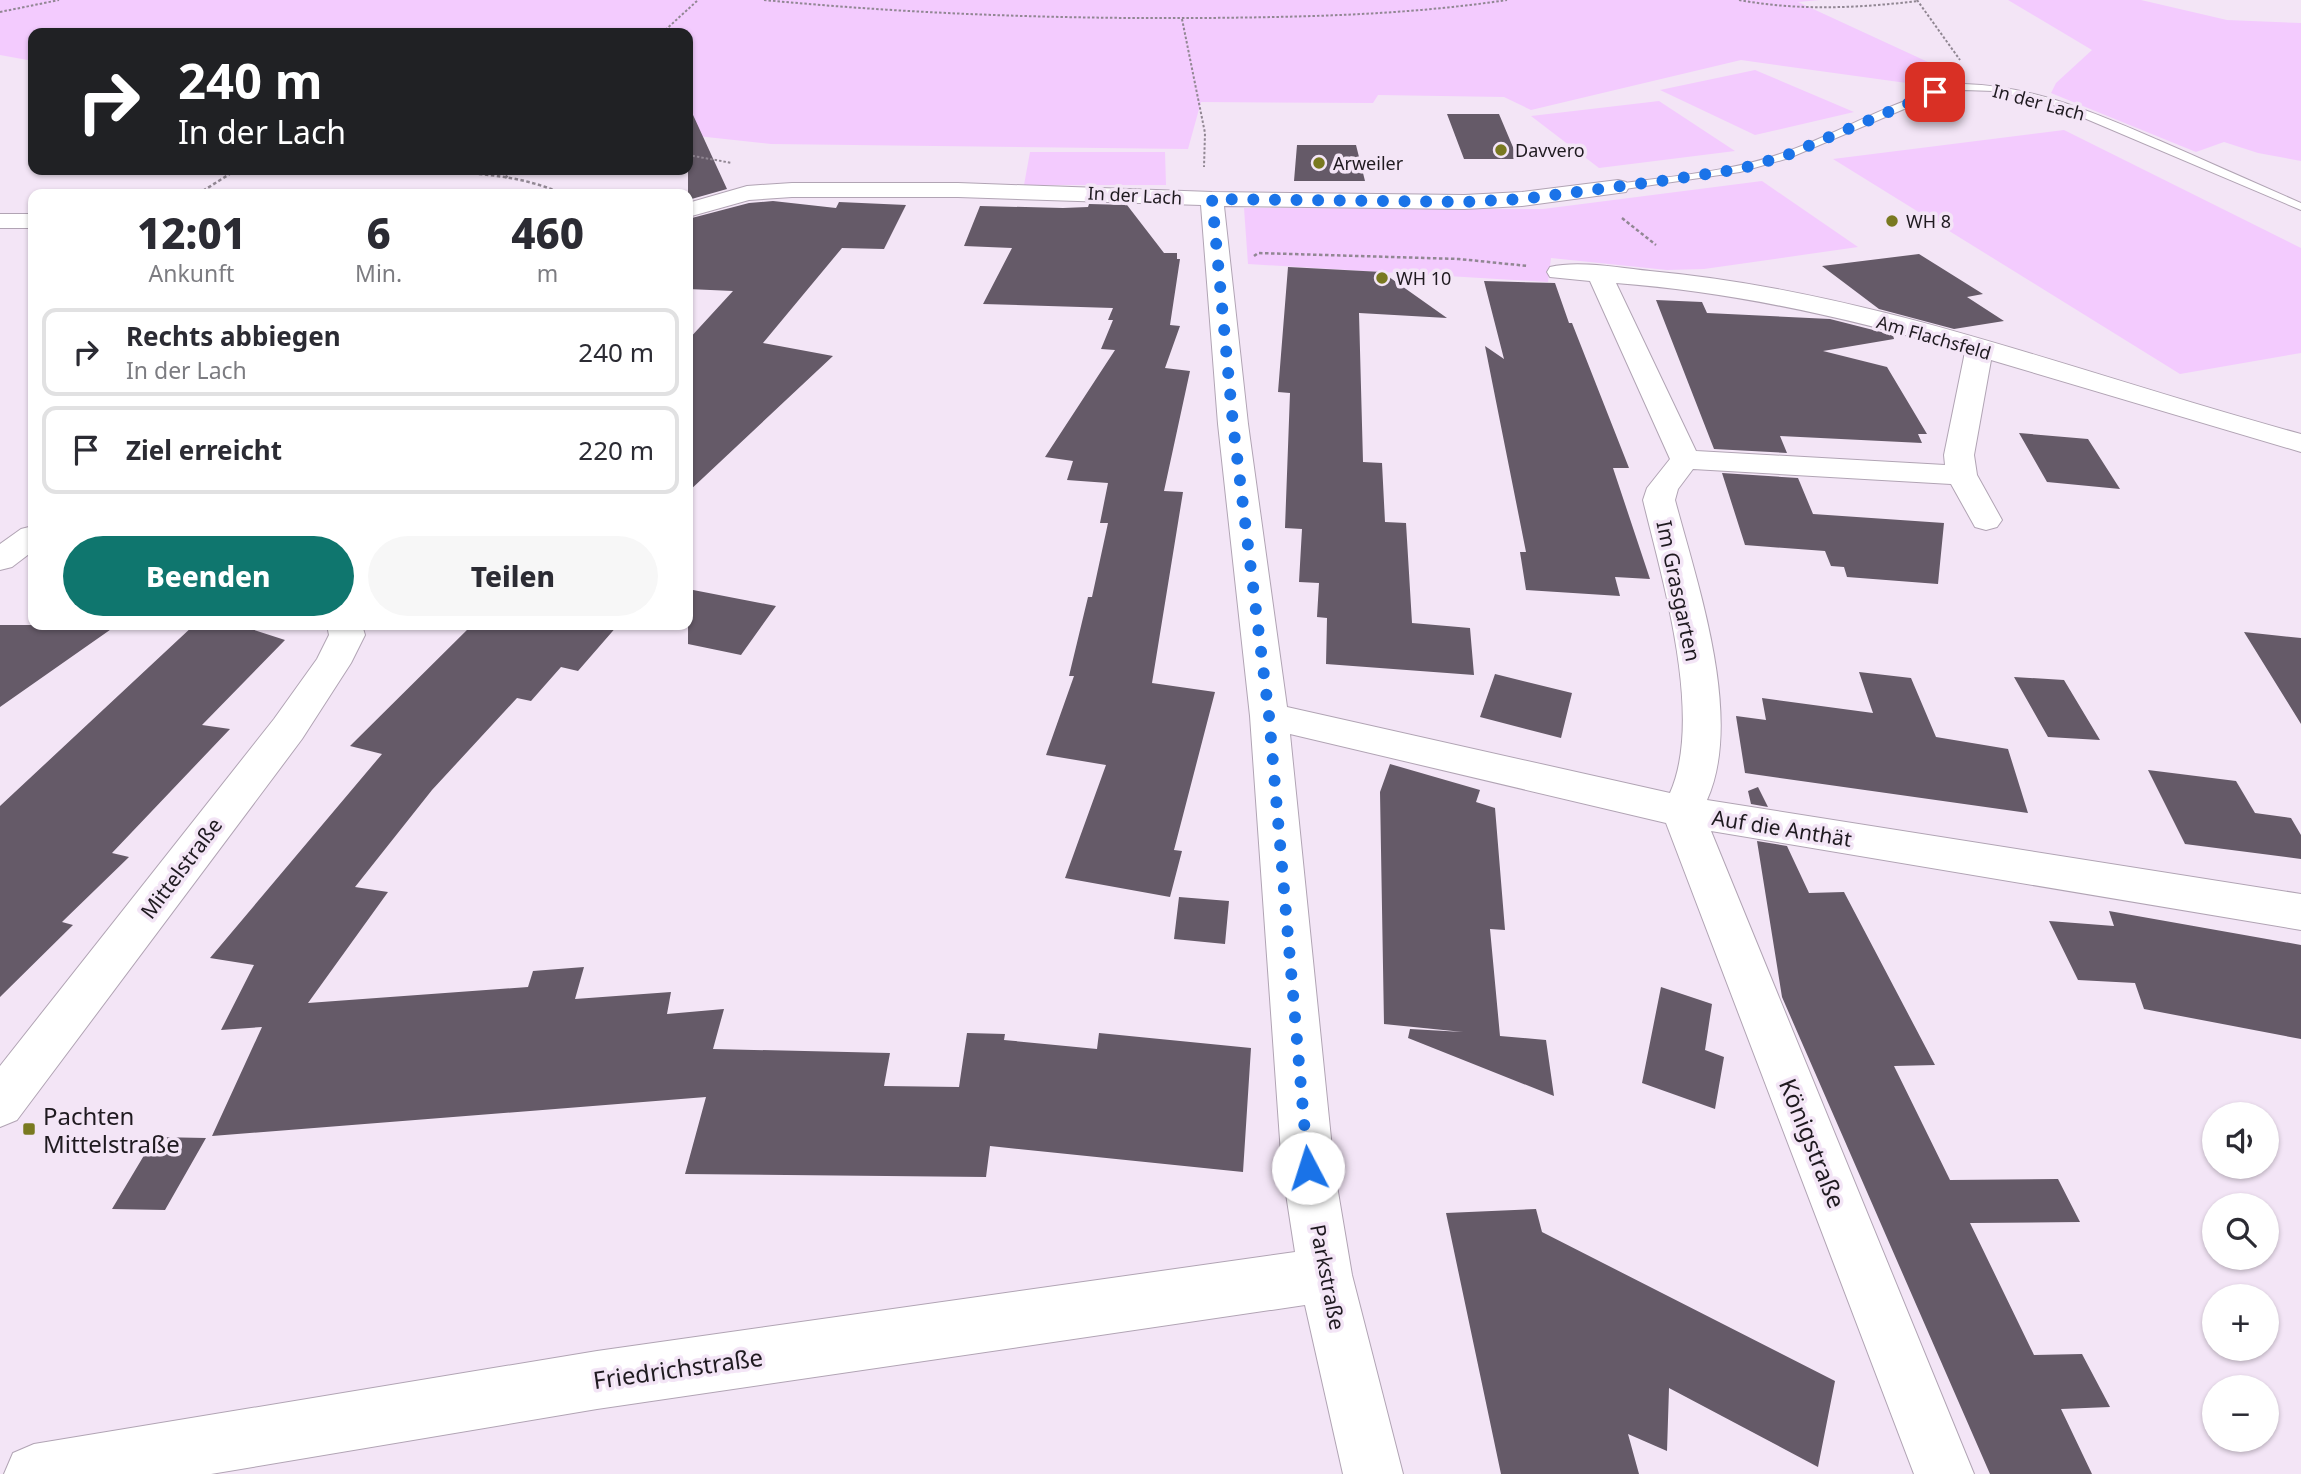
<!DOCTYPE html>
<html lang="de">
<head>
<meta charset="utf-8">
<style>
	body { margin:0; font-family:"Noto Sans",sans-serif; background:#f7f7f7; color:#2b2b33; height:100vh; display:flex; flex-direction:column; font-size:26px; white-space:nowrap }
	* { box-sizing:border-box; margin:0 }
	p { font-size:23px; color:#7c7c81 }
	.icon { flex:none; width:38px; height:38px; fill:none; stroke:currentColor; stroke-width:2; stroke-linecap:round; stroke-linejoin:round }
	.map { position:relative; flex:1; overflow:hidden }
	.panel { position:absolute; left:28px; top:189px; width:665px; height:441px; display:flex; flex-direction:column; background:#fff; border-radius:14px; box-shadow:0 2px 5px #0004 }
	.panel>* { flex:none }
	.hud { position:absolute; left:28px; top:28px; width:665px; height:147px; border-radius:14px; box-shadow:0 2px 5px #0004; background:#202124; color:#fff; overflow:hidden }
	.controls { position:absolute; left:2202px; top:1102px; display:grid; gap:14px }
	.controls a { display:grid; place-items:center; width:77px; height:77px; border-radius:50%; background:#fff; box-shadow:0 2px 5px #0004; font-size:35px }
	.pin { position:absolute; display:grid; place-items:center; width:60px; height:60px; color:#fff; margin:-30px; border-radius:14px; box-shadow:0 4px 10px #0006 }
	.me { position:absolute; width:77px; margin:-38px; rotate:355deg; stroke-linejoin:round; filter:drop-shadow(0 0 5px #0008) }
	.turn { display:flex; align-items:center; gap:24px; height:147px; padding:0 35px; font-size:32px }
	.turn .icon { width:91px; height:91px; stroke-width:2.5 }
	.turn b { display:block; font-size:49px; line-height:60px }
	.eta { display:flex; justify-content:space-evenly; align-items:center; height:119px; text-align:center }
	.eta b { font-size:42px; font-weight:800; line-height:49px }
	.action { display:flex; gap:14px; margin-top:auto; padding:14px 35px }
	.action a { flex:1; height:80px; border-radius:42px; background:#0f766e; color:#fff; font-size:28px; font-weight:800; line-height:80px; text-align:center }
	.action a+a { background:#f7f7f7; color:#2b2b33 }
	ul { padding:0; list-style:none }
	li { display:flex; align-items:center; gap:21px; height:88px; margin:0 14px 10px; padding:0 21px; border:4px solid #e1e1e2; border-radius:14px }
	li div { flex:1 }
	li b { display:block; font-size:26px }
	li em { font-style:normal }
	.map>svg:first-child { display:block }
	.green { fill:#f3cbfe }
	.building { fill:#655a68 }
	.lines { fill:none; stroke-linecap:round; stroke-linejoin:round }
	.lane-casing { stroke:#b1a4b4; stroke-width:2 }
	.street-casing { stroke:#b1a4b4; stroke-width:2 }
	.path-far1 { stroke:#918793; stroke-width:2; stroke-dasharray:2.5 2; stroke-linecap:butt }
	.path { stroke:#918793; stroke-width:2.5; stroke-dasharray:3.5 2.5; stroke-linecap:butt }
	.lane { fill:#fff; fill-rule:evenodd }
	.street { fill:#fff; fill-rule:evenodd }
	.route { stroke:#1a73e8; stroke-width:12; stroke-dasharray:0 21.6 }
	.poi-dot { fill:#797920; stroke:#f3e5f6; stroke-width:2.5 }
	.labels { text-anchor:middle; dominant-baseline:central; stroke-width:7; stroke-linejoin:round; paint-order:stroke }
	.far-street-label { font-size:18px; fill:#1f1a20; stroke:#f3e5f6 }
	.far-poi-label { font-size:18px; fill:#1f1a20; stroke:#f3e5f6; text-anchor:start }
	.street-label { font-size:21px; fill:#1f1a20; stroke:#f3e5f6 }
	.near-poi-label { font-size:24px; fill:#1f1a20; stroke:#f3e5f6; text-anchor:start }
	.near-street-label { font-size:24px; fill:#1f1a20; stroke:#f3e5f6 }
</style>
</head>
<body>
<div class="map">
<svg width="2301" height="1474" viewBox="0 0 2301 1474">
	<rect width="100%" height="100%" fill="#f3e5f6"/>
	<path class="green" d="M 0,0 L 1820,0 L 1798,2 L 1941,68 L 1921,85 L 1741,60 L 1531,110 L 1504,97 L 1378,95 L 1373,103 L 1201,102 L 1188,149 L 771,144 L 688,135 L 688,33 L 33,33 L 33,61 L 0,55 Z
		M 2008,0 L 2141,0 L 2227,20 L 2301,23 L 2301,161 L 2258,153 L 2224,142 L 2196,152 L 2051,93 L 2056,83 L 2092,50 Z
		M 1755,70 L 1854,112 L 1755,135 L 1660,90 Z
		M 1659,101 L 1735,151 L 1599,168 L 1531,116 Z
		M 2064,130 L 2301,248 L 2301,353 L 2180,374 L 1833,159 Z
		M 1030,152 L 1165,152 L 1166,185 L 1024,185 Z
		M 1762,181 L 1858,247 L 1704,269 L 1667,270 L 1551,258 L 1548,282 L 1248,264 L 1244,208 L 1543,209 Z"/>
	<path class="building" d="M 688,104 L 727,189 L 688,200 Z
		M 1447,114 L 1499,114 L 1518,159 L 1464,159 Z
		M 1297,145 L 1356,145 L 1365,181 L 1294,181 Z
		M 773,201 L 836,208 L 839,202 L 906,205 L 884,249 L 842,248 L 763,343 L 833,356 L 688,492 L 688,340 L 733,291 L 688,289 L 688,219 L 749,203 Z
		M 1089,204 L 1127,205 L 1164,253 L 1177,253 L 1177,259 L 1180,259 L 1170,325 L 1180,326 L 1165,368 L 1190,371 L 1164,491 L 1183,492 L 1152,683 L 1215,692 L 1174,850 L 1182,851 L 1170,897 L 1065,878 L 1106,765 L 1046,755 L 1074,676 L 1069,676 L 1088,597 L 1092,597 L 1108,523 L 1100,523 L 1108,483 L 1067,480 L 1073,461 L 1045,457 L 1115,350 L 1101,349 L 1113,320 L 1108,320 L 1113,308 L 983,304 L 1012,248 L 964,246 L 980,206 L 1063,208 L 1088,207 Z
		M 1919,254 L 1983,294 L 1967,297 L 2004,321 L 1954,329 L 1879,309 L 1822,266 Z
		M 1288,267 L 1382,272 L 1447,318 L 1359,313 L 1363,462 L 1382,463 L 1385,522 L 1406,523 L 1412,623 L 1470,628 L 1474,675 L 1326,664 L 1327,618 L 1317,617 L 1319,583 L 1299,582 L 1302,529 L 1285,528 L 1290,393 L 1278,392 Z
		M 1484,281 L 1555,283 L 1569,323 L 1572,323 L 1629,468 L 1613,468 L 1650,579 L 1615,577 L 1620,596 L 1526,590 L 1520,552 L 1526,552 L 1485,346 L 1504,359 Z
		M 1656,300 L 1702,302 L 1707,313 L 1830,319 L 1893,335 L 1894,339 L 1823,351 L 1887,367 L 1927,434 L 1918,434 L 1922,443 L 1780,436 L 1787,453 L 1714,449 Z
		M 2019,433 L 2088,439 L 2120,489 L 2047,482 Z
		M 1722,473 L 1798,478 L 1813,514 L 1944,523 L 1938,584 L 1847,577 L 1844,567 L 1831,566 L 1825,551 L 1745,545 Z
		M 688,589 L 776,606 L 741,655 L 688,644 Z
		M 0,625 L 117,625 L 0,707 Z
		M 194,625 L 239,625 L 285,640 L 202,725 L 230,729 L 112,853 L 129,857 L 62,922 L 73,925 L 0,997 L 0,806 Z
		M 472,625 L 618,625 L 578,671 L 561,667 L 531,701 L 517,698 L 432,790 L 355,887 L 388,892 L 308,1003 L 528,987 L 533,971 L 584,967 L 575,999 L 671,992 L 667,1014 L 724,1009 L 713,1049 L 890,1053 L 884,1086 L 959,1087 L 967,1033 L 1005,1034 L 1004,1040 L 1097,1049 L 1099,1033 L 1251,1048 L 1243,1172 L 990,1146 L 986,1177 L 685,1174 L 706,1097 L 212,1136 L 262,1027 L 221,1030 L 254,965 L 210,958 L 382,754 L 350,746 Z
		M 2244,632 L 2301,638 L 2301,724 Z
		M 1859,672 L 1911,678 L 1936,737 L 2008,749 L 2028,813 L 1745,773 L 1736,716 L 1766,720 L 1762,698 L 1873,713 Z
		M 1495,674 L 1572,693 L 1561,738 L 1480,717 Z
		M 2014,677 L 2064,680 L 2100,740 L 2048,737 Z
		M 1390,764 L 1480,790 L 1476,802 L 1495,808 L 1505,930 L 1490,929 L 1500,1036 L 1546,1040 L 1554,1096 L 1408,1038 L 1410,1029 L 1463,1032 L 1384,1024 L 1380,792 Z
		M 2148,770 L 2236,781 L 2255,813 L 2291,818 L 2301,835 L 2301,859 L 2185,844 Z
		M 1758,787 L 1768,807 L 1751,804 L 1748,791 Z
		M 1757,841 L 1787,846 L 1809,893 L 1844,892 L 1935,1065 L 1894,1066 L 1950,1180 L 2058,1179 L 2080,1222 L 1970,1223 L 2034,1355 L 2082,1354 L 2110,1407 L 2061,1409 L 2092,1474 L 1990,1474 L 1782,997 Z
		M 1179,897 L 1229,901 L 1225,944 L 1174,939 Z
		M 2109,911 L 2301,945 L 2301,1039 L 2144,1009 L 2135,983 L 2078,980 L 2049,921 L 2114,926 Z
		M 1661,987 L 1712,1004 L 1705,1050 L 1724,1057 L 1715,1109 L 1642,1083 Z
		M 155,1137 L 206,1138 L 165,1210 L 112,1209 Z
		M 1536,1209 L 1542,1232 L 1835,1381 L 1818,1467 L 1669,1388 L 1667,1451 L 1628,1434 L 1639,1474 L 1501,1474 L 1446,1213 Z"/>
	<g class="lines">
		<g class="lane-casing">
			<path id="lane" d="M 1964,84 C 2034,86 2095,113 2158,140 C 2206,161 2253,182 2301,203 L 2301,210 L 2051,104 L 1994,91 L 1964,90 L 1937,95 L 1789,158 L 1740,172 L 1618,190 L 1612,187 L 1618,184 C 1672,176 1728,172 1780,154 C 1842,133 1899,95 1964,84 Z"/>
		</g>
		<g class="street-casing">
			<path id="street" d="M 1618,180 L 1626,182 L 1629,187 L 1626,192 L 1522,206 L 1464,209 L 1224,206 L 1248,424 L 1287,707 L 1670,793 C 1704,717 1662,579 1643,500 L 1647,488 L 1670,459 L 1590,281 L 1550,277 L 1547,272 L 1550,267 C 1578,260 1621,268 1650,271 C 1874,291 2086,376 2301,434 L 2301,452 L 1991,360 L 1974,455 L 1977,475 L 2002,520 L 1997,527 L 1986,530 L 1975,527 L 1951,484 L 1693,469 L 1678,489 L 1675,500 C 1697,583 1744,718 1707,800 L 2301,894 L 2301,930 L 1711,831 L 1974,1474 L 1914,1474 L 1666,823 L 1290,734 L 1334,1168 L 1352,1275 L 1403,1474 L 1343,1474 L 1305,1305 L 597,1409 L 211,1474 L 4,1474 L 13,1453 L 34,1444 L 597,1351 L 1295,1252 L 1282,1168 L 1250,716 L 1218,424 L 1201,205 L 958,197 L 792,197 L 749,200 L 688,217 L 688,203 L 747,186 L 792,183 L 958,183 L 1212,192 L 1464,195 L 1522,192 ZM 1616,283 C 1735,292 1850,318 1965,352 L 1944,455 L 1945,465 L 1696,451 Z
				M 0,214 L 33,214 L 33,228 L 0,228 Z
				M 33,526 L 33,551 L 12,567 L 0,570 L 0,544 L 21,529 Z
				M 327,625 L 362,625 L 365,635 L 351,663 L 302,739 L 17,1120 L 0,1127 L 0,1066 L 274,719 L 317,659 L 329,635 Z"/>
		</g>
		<path class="path-far1" d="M 764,0 C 911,14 1057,19 1205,18 C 1306,17 1407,15 1507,0
			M 1739,0 C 1799,11 1858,8 1918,1
			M 1917,0 L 1960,60
			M 0,12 L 59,0
			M 1182,19 L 1205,133 L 1204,167
			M 662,33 L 698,0
			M 688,155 L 732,163"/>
		<path class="path" d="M 395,170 C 451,173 511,170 563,194
			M 505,178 L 513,170
			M 198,194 L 236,170
			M 1622,218 L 1656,245
			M 1254,256 L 1258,253 L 1459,259 L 1528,266"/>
		<use href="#lane" class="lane"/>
		<use href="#street" class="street"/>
	</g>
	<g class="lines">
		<path class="route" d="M 1308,1168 L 1269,716 L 1233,424 L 1212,199 L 1464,202 L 1522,199 L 1661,181 L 1740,169 L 1785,156 L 1935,92"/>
	</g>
	<g class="poi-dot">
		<circle cx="1501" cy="150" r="7"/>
		<circle cx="1319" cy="163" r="7"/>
		<circle cx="1892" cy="221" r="7"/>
		<circle cx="1382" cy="278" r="7"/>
		<rect x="22" y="1122" width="14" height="14" rx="3.5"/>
	</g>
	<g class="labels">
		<g class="far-street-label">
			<text transform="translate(2039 102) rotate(15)">In der Lach</text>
			<text transform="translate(1135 195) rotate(3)">In der Lach</text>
			<text transform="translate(1934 337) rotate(16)">Am Flachsfeld</text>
		</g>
		<g class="far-poi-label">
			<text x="1515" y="150">Davvero</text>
			<text x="1333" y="163">Arweiler</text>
			<text x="1906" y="221">WH 8</text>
			<text x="1396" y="278">WH 10</text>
		</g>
		<g class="street-label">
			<text transform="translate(1679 591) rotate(78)">Im Grasgarten</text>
			<text transform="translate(1782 828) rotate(9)">Auf die Anthät</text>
			<text transform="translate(181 868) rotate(-53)">Mittelstraße</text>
			<text transform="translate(1328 1277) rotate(79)">Parkstraße</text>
		</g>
		<g class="near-poi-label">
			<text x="43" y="1115">Pachten<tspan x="43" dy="28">Mittelstraße</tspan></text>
		</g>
		<g class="near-street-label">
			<text transform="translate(1813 1143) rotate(68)">Königstraße</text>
			<text transform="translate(678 1368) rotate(-8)">Friedrichstraße</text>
		</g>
	</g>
</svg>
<div class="controls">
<a><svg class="icon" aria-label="sound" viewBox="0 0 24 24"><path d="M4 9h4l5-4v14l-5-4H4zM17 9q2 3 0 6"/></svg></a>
<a><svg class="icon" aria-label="search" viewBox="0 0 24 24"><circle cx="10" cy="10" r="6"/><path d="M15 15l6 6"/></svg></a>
<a>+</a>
<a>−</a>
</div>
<div class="pin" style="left:1935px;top:92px;background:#d93025"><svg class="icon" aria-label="arrive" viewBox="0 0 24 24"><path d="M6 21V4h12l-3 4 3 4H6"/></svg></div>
<svg class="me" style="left:1308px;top:1168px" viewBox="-20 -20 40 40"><circle r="19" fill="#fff"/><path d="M0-13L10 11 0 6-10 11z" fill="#1a73e8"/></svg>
<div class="hud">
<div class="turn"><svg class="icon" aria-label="right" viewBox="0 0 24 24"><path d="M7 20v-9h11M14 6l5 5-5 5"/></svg><div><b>240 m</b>In der Lach</div></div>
</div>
<section class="panel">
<div class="eta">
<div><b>12:01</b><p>Ankunft</p></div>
<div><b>6</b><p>Min.</p></div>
<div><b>460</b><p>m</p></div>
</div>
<ul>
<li><svg class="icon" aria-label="right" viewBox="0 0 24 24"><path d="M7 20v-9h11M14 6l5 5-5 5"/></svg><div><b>Rechts abbiegen</b><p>In der Lach</p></div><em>240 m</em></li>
<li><svg class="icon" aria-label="arrive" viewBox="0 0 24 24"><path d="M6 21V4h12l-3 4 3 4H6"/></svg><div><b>Ziel erreicht</b></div><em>220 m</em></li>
</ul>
<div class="action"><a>Beenden</a><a>Teilen</a></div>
</section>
</div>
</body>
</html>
